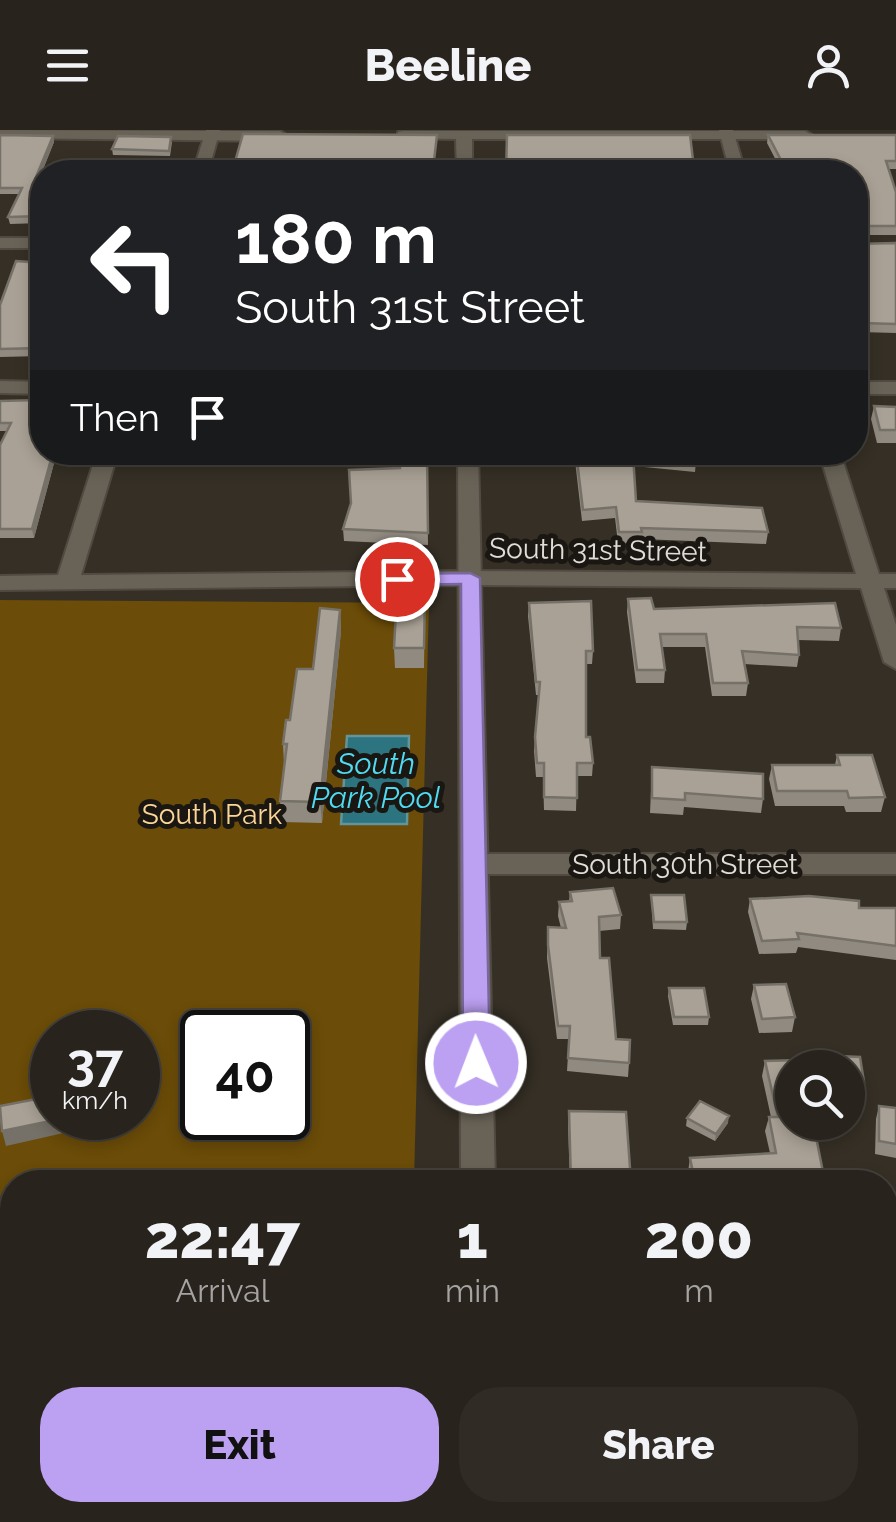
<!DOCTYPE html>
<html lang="en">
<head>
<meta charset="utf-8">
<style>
	body { margin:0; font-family:Raleway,sans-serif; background:#302b25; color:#f1f3f6; height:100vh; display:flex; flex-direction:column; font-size:38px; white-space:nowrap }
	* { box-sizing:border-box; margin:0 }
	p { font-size:32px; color:#a5a4a3 }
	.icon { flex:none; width:55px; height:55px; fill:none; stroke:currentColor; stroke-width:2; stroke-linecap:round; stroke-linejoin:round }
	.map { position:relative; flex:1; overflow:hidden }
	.side { position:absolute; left:0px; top:1040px; width:898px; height:352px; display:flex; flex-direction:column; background:#28231c; border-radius:40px 40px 0 0; box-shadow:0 5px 15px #0003,0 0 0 2px #44403b }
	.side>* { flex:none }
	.guide { position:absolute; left:30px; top:30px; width:838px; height:305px; border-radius:40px; box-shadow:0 5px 15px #0003,0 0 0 2px #44403b; background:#202124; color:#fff; overflow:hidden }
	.buttons { position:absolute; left:775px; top:920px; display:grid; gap:20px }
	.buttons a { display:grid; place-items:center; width:90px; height:90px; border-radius:50%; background:#28231c; box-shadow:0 5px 15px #0003,0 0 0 2px #44403b; font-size:50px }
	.speed { position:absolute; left:30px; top:880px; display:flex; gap:20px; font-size:50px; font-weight:700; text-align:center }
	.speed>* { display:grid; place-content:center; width:130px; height:130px; border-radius:50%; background:#28231c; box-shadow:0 5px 15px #0003,0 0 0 2px #44403b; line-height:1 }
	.speed small { font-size:25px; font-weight:400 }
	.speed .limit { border:5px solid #111; border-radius:15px; background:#fff; color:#111 }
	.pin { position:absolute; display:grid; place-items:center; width:85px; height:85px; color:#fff; margin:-42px; border:5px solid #fff; border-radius:50%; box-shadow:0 2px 10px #0007 }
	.me { position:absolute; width:110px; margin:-55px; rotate:359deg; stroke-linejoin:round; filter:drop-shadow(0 0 8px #0008) }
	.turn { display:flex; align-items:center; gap:35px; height:210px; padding:0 40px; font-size:45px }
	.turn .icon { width:130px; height:130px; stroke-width:2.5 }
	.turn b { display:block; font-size:70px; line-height:85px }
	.then { display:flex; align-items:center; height:95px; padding:0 40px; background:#0003; gap:20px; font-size:38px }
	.eta { display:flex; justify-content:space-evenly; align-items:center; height:170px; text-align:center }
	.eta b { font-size:60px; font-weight:800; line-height:70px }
	.button { display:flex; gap:20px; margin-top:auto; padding:20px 40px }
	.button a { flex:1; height:115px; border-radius:40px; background:#bca0f2; color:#111; font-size:40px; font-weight:800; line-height:115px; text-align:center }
	.button a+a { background:#302b25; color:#f1f3f6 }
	header { display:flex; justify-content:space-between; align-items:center; height:130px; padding:0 40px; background:#28231c; font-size:45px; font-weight:800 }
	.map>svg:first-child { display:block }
	.green { fill:#6b4c08; fill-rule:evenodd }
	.water { fill:#2c7480; stroke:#62949a; stroke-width:2.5 }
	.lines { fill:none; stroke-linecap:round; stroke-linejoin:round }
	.minor-casing { stroke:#504a42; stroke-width:4 }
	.tertiary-casing { stroke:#504a42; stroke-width:4 }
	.minor { fill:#696357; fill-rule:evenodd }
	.tertiary { fill:#696357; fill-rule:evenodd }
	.wall { fill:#918a80 }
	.shaded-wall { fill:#767168 }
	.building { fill:#a9a195; stroke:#767168; stroke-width:2.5 }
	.route { fill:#bca0f2; stroke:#7a689d; stroke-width:2.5 }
	.labels { text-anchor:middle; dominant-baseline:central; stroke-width:10; stroke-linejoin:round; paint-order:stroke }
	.street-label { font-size:28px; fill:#e1ddd6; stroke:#1a1713 }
	.park-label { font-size:28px; fill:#fcd696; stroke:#1a1713 }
	.water-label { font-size:30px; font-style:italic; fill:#50dbf2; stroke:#1a1713 }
</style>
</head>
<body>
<header><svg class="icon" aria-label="menu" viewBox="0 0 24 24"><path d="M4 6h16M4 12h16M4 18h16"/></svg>Beeline<svg class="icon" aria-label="person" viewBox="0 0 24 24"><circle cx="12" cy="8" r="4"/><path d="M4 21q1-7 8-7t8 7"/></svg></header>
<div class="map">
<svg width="896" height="1392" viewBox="0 0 896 1392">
	<rect width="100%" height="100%" fill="#352f25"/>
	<path class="green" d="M 0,470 L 429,473 L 414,1052 L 12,1052 L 12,1380 L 406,1380 L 406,1392 L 0,1392 ZM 52,902 L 138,902 L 138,988 L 52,988 ZM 202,902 L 288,902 L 288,988 L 202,988 Z"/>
	<path class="water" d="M 347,606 L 409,606 L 407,694 L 341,694 Z"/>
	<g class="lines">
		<g class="minor-casing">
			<path id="minor" d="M 206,0 L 220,0 L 208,42 L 193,42 Z
				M 719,0 L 733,0 L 745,42 L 730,42 Z
				M 0,108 L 42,108 L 42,118 L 0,118 Z
				M 0,251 L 42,252 L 42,264 L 0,263 Z
				M 855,252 L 896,252 L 896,264 L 855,264 Z
				M 97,322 L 118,322 L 81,445 L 470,441 L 856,444 L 819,322 L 840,322 L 879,444 L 896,444 L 896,458 L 884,458 L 896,495 L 896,539 L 884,532 L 861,458 L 470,455 L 0,460 L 0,446 L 58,445 Z
				M 474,724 L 896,724 L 896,744 L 474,744 L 464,741 L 460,734 L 464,727 Z
				M 885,1152 L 896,1152 L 896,1184 L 885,1184 Z"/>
		</g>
		<g class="tertiary-casing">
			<path id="tertiary" d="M 0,0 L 280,1 L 288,6 L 280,11 L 0,8 Z
				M 403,1 L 805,1 L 812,5 L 805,9 L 472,9 L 472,42 L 457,42 L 456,9 L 398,8 L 398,2 Z
				M 458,322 L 478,322 L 495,1052 L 461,1052 Z
				M 463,1380 L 503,1380 L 503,1392 L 463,1392 Z"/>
		</g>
		<use href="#minor" class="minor"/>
		<use href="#tertiary" class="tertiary"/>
	</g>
	<path class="wall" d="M 0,5 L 53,6 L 54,12 L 38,52 L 42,52 L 42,93 L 10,94 L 8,87 L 19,64 L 0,64 Z
		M 437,5 L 434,39 L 232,42 Z
		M 768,5 L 896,5 L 896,39 L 889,39 L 896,62 L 896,105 L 855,105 L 855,42 L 779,42 L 780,38 L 767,13 Z
		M 172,12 L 170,26 L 113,25 L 112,19 Z
		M 896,113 L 896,203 L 859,202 L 862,248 L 855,249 L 857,114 Z
		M 42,133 L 42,226 L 0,227 L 0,175 Z
		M 40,270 L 42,322 L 57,322 L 34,408 L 0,408 L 0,315 L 7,301 L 0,301 L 0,271 Z
		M 874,276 L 896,277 L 896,313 L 877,313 L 871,289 Z
		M 229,322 L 223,337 L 196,337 L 195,328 Z
		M 432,322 L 432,337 L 427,337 L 428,415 L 344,411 L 343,399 L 400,338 Z
		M 574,322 L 694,322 L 696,331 L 695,342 L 634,336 L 636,371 L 768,402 L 766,414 L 641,409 L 641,414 L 618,413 L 615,388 L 582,391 Z
		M 749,322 L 784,322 L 786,329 L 785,335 L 752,335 Z
		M 425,464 L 424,538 L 395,538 L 394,518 Z
		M 628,469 L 654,479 L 841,498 L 839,511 L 798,510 L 799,525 L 797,537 L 744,534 L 748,553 L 746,566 L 712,566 L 705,517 L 662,517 L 665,540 L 664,553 L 636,553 L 627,482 Z
		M 529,473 L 593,521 L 592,534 L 586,534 L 586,607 L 593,633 L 592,646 L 577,646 L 576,681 L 544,680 L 543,647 L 536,647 L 534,621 L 539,565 L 536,565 L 528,486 Z
		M 340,480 L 341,501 L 322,693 L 282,692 L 280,671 L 284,634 L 283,614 L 313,539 Z
		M 837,625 L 885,667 L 881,682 L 846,682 L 844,676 L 775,676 L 769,649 L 772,635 L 835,635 Z
		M 652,637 L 763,669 L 761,683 L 684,677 L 683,685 L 650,683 Z
		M 570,762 L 621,785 L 620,799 L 599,801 L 600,828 L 616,909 L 629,933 L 628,947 L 567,941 L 569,909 L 557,909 L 547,828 L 548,797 L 561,798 L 558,786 L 559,772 L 569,771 Z
		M 651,765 L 687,792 L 686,800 L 653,799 Z
		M 750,769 L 859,778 L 896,778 L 896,830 L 798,817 L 796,823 L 759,824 L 748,782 Z
		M 754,855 L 795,887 L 792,902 L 759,903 L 751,869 Z
		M 669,858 L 709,887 L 708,895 L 673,895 L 668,866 Z
		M 838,926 L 864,952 L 862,959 L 848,958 L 848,938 L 836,938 Z
		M 765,931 L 824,1047 L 822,1052 L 690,1052 L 688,1042 L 690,1028 L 770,1023 L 765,1001 L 769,987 L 771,987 L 762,946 Z
		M 879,976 L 896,978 L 896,1028 L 875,1024 L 876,989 Z
		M 569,981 L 631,1052 L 570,1052 L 568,996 Z
		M 687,988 L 728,993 L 715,1011 L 686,996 Z"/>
	<path class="shaded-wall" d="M 53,6 L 54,12 L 35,59 L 34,52 Z
		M 864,239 L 862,248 L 855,249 L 855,240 Z
		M 53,322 L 57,322 L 34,408 L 32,399 Z
		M 224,322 L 229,322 L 223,337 L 222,327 Z
		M 340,480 L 341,501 L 322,693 L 320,672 Z
		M 729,986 L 728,993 L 715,1011 L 716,1004 Z
		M 67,988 L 68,1002 L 6,1016 L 2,1001 Z
		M 231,1380 L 233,1392 L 220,1392 Z"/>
	<path class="building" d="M 243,4 L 437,5 L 434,31 L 424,31 L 421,42 L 232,42 Z
		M 0,5 L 53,6 L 34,52 L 42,52 L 42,86 L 8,87 L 22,58 L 0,58 Z
		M 507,5 L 690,5 L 694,38 L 712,39 L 712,42 L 506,42 Z
		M 768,5 L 896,5 L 896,31 L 886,31 L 896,62 L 896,96 L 857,96 L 855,98 L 855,42 L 782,42 L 780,36 L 784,36 Z
		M 118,6 L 171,7 L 169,21 L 112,19 Z
		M 855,108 L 857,114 L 896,113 L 896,194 L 861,193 L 857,188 L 864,239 L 855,240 Z
		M 16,131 L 42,133 L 42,218 L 0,219 L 0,175 Z
		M 40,270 L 36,277 L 42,277 L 42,322 L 53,322 L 32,399 L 0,399 L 0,315 L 11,293 L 0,293 L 0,271 Z
		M 874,276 L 896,277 L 896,300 L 880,300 Z
		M 196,322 L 224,322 L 222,327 L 195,328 Z
		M 401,322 L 432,322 L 432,326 L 427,326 L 428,403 L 343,399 L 351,373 L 349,340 L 400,338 Z
		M 576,322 L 694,322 L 696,331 L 633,325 L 636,371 L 762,378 L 768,402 L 641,398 L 642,402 L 619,402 L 616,377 L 583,380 Z
		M 752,322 L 784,322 L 786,329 L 753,329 Z
		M 397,464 L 425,464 L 424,518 L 394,518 Z
		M 651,468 L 654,479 L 835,473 L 841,498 L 797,497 L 799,525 L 742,521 L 748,553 L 713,553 L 706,504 L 660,504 L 665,540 L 637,540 L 628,469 Z
		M 591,471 L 593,521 L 586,521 L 586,607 L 590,607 L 593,633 L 577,633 L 577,668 L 544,667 L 544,633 L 537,633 L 535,607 L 540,552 L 536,552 L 529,473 Z
		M 320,478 L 340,480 L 320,672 L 280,671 L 287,614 L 283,614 L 286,590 L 290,590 L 297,539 L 313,539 Z
		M 837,625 L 872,625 L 885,667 L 849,668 L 847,661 L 777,661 L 772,635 L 840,635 Z
		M 652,637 L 763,644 L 763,669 L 685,663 L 685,670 L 652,668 Z
		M 613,758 L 621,785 L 599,787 L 600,828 L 609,828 L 616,909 L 630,910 L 629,933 L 568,928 L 570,896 L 558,896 L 548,815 L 548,797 L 566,798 L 559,772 L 572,771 L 570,762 Z
		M 651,765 L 684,765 L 687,792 L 654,792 Z
		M 809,766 L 859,771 L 859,778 L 896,778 L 896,816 L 797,803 L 799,809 L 762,811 L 750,769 Z
		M 786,854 L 795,887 L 762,889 L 754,855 Z
		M 669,858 L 704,858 L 709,887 L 674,887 Z
		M 838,926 L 860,927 L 864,952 L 848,951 L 848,938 L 839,938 Z
		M 800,930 L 801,938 L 792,938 L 792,992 L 813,992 L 824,1047 L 744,1048 L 745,1052 L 695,1052 L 690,1028 L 776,1023 L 769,987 L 778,987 L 765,931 Z
		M 52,966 L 52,988 L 65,988 L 2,1001 L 0,976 Z
		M 700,971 L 729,986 L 716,1004 L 687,988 Z
		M 879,976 L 896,978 L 896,1014 L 879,1011 Z
		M 569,981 L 626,982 L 631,1052 L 571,1052 Z
		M 885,1305 L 889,1323 L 885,1323 Z
		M 166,1380 L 230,1380 L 220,1392 L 156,1392 Z
		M 570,1380 L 701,1380 L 702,1392 L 570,1392 Z
		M 748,1389 L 788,1391 L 788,1392 L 748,1392 Z"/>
	<path class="route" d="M 470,443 L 480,448 L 490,933 L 486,940 L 476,943 L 467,940 L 463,933 L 461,454 L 397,455 L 387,449 L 397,444 Z"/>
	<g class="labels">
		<g class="street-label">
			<text transform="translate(598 420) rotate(1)">South 31st Street</text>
			<text x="685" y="734">South 30th Street</text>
		</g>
		<g class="park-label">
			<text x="212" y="684">South Park</text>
		</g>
		<g class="water-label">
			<text x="376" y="633">South<tspan x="376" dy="34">Park Pool</tspan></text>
		</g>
	</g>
</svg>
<div class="buttons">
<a><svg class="icon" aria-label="search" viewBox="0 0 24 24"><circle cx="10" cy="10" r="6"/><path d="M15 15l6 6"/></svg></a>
</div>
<div class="speed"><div>37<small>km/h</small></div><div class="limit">40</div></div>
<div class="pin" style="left:397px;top:449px;background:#d93025"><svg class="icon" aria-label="arrive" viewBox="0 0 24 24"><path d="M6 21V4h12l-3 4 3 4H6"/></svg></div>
<svg class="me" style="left:476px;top:933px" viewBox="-20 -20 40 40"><circle r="17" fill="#bca0f2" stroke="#fff" stroke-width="3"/><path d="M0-11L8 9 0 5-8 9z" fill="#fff"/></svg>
<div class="guide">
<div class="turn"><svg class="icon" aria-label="left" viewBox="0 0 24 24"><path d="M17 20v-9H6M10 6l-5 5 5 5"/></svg><div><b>180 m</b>South 31st Street</div></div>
<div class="then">Then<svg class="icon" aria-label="arrive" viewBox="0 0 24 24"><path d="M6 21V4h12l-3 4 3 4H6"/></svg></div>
</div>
<section class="side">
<div class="eta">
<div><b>22:47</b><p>Arrival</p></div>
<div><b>1</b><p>min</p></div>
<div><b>200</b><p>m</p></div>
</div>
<div class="button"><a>Exit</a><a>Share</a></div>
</section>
</div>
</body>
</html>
